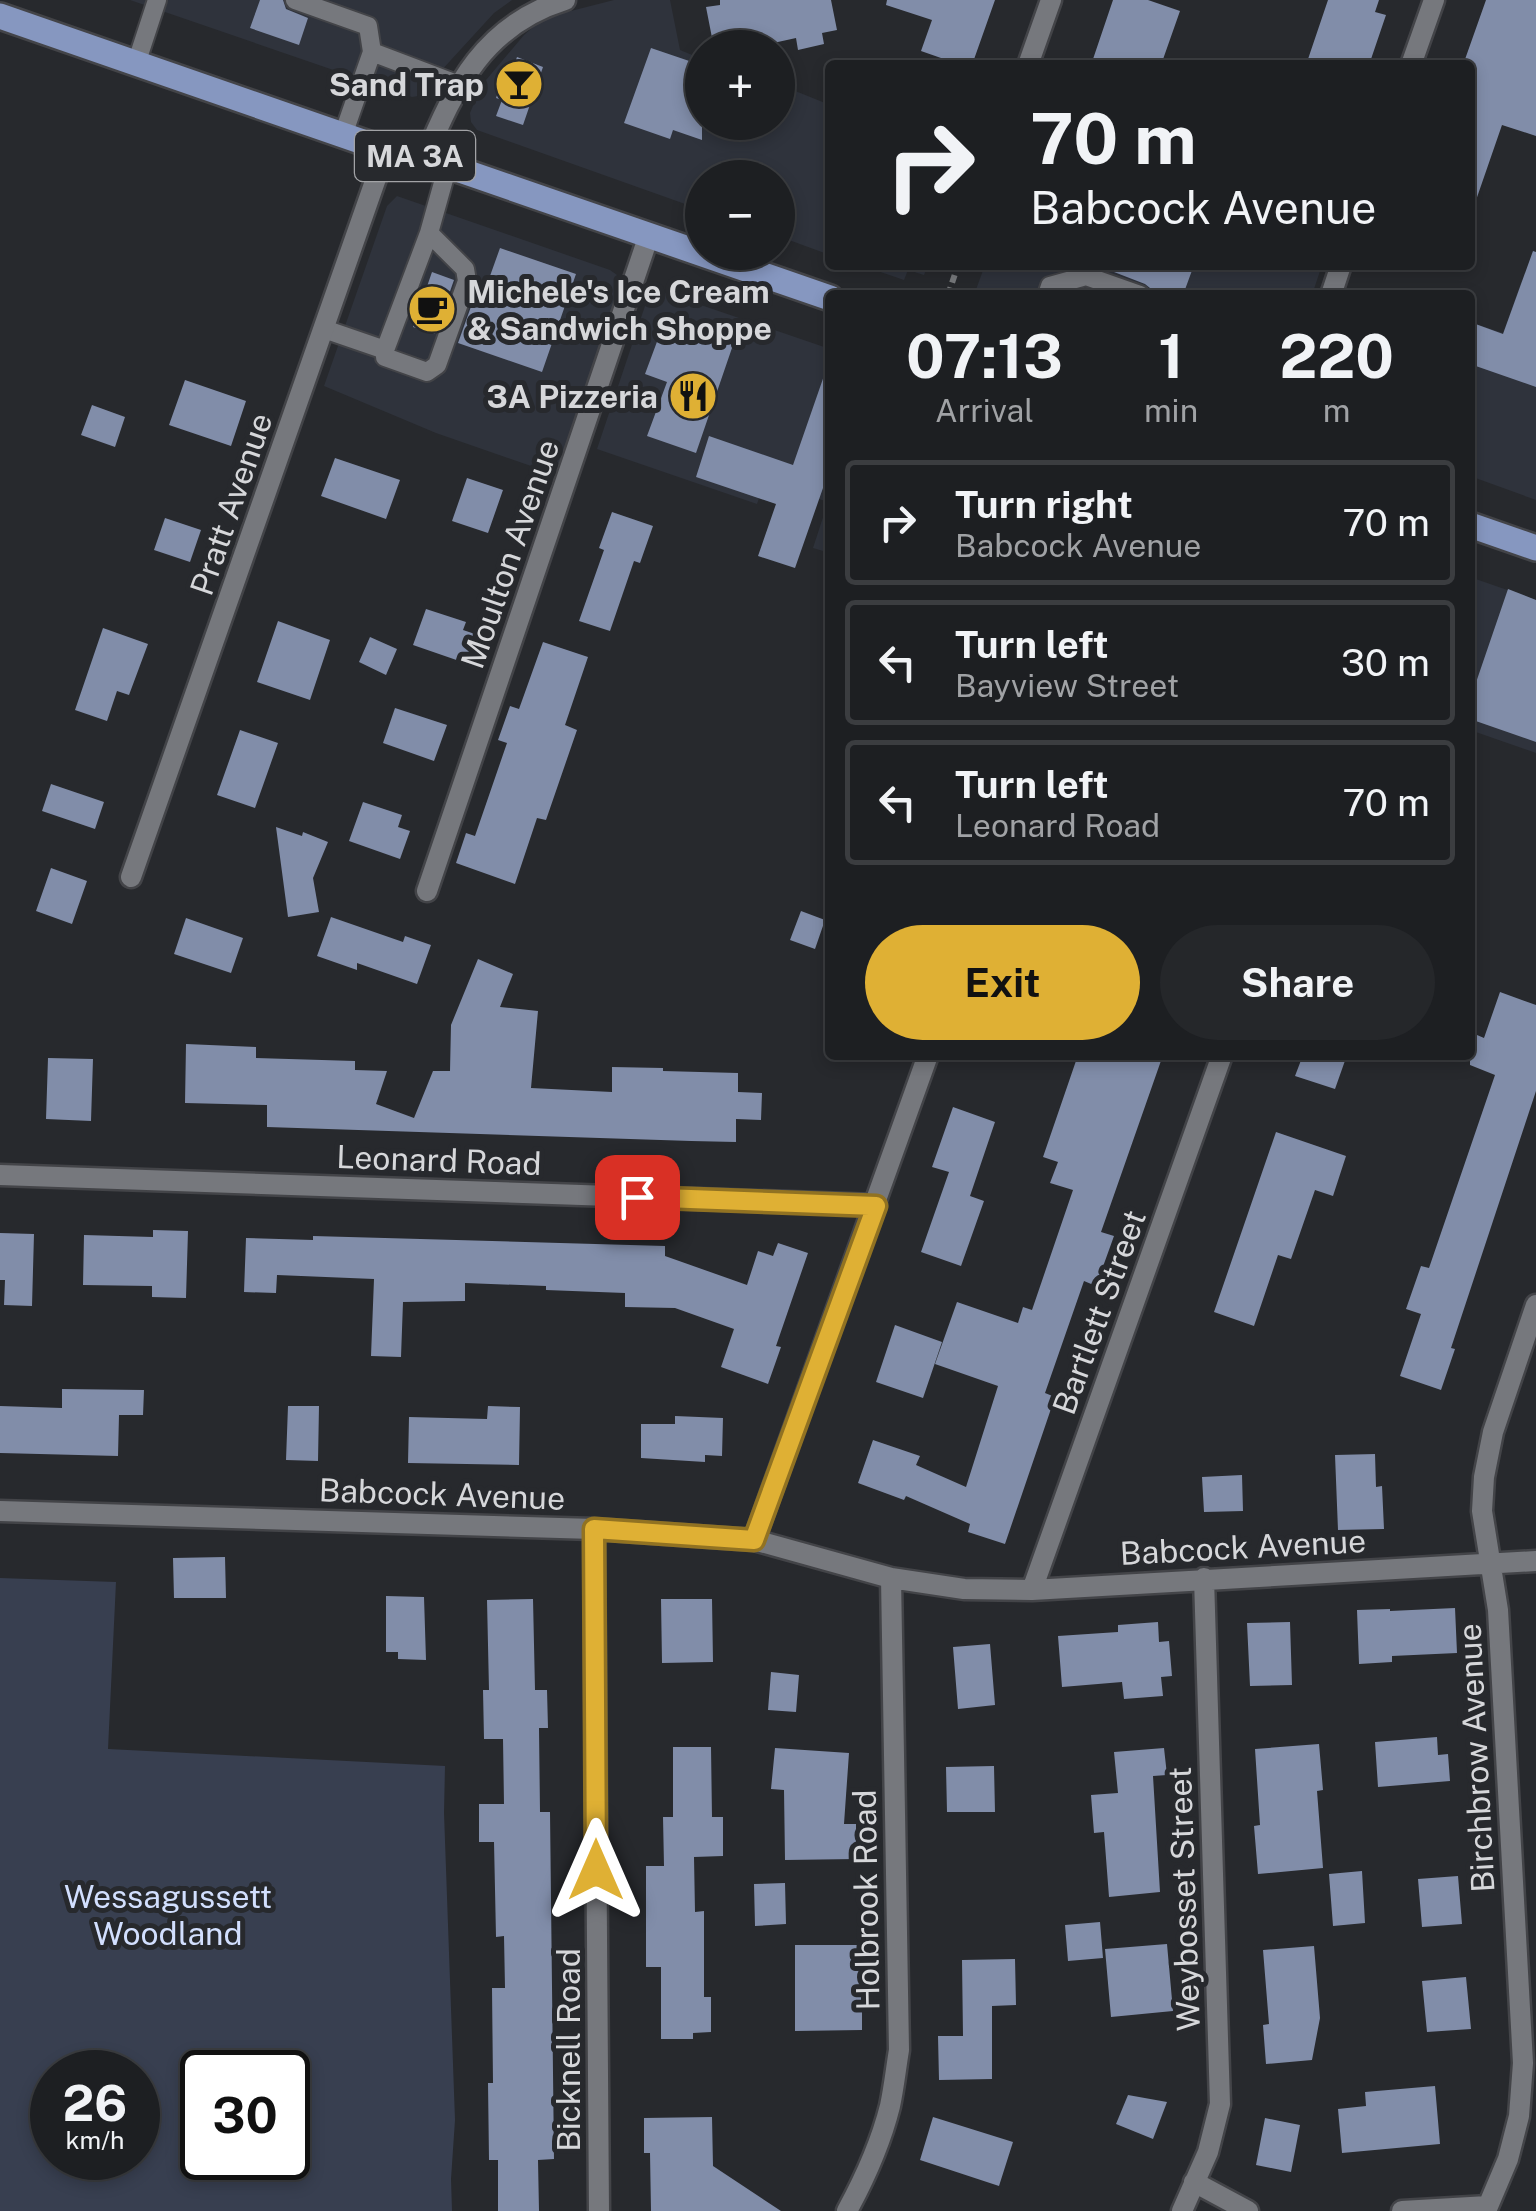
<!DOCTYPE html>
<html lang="en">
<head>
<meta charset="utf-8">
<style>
	body { margin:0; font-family:"Public Sans",sans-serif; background:#25272a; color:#f1f3f6; height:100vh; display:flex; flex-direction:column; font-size:38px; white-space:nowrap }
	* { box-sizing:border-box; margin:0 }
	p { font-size:32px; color:#a0a2a5 }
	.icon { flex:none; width:55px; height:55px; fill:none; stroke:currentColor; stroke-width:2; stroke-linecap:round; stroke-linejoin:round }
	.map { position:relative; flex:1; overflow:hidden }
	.panel { position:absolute; left:825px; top:290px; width:650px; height:770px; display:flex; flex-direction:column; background:#1d1f22; border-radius:10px; box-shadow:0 5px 15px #0003,0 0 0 2px #3b3d40 }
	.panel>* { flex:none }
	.banner { position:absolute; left:825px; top:60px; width:650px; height:210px; border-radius:10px; box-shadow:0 5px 15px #0003,0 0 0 2px #3b3d40; background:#1d1f22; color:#f1f3f6; overflow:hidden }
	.buttons { position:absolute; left:685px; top:30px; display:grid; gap:20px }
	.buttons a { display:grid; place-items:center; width:110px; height:110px; border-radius:50%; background:#1d1f22; box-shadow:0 5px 15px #0003,0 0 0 2px #3b3d40; font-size:50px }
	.speed { position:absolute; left:30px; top:2050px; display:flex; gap:20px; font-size:50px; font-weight:700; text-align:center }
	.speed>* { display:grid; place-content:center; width:130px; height:130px; border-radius:50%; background:#1d1f22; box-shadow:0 5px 15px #0003,0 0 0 2px #3b3d40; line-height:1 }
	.speed small { font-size:25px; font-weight:400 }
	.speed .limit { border:5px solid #111; border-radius:15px; background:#fff; color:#111 }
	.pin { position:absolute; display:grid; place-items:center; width:85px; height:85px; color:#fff; margin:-42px; border-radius:20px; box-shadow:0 5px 15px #0006 }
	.me { position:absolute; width:110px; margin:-55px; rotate:0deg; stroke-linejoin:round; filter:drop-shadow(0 0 8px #0008) }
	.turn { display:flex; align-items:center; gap:35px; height:210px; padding:0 40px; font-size:45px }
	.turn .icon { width:130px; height:130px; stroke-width:2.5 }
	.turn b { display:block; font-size:70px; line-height:85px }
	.eta { display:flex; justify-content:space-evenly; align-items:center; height:170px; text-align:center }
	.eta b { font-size:60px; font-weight:700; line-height:70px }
	.primary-button { display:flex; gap:20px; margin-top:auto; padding:20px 40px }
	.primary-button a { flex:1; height:115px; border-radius:60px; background:#dfb034; color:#111; font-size:40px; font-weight:700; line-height:115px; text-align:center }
	.primary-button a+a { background:#25272a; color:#f1f3f6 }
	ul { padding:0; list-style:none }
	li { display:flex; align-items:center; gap:30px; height:125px; margin:0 20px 15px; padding:0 20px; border:5px solid #3b3d40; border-radius:10px }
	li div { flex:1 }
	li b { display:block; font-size:38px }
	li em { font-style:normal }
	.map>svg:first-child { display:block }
	.built { fill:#2f333c }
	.green { fill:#383f50; fill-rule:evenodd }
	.building { fill:#818da9 }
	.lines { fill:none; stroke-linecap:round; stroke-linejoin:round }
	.service-casing { stroke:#434448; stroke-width:22 }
	.minor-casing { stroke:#434448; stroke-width:25 }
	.primary-casing { stroke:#434448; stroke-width:30 }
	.path { stroke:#787a7d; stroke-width:6; stroke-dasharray:8 5; stroke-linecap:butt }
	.service { stroke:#76787d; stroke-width:18 }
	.minor { stroke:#76787d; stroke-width:20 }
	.primary { stroke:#8697c0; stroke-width:25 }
	.route-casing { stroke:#917222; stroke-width:25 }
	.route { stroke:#dfb034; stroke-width:18 }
	.labels { text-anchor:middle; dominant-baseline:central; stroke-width:10; stroke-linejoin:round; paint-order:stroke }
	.shield { fill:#27292d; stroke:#a2a3a6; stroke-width:2.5 }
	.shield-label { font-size:30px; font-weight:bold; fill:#d6d7da }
	.poi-label { font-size:32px; font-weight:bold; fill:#d6d7da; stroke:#27292d; text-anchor:end }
	.street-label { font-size:32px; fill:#d6d7da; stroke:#27292d }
	.park-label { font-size:32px; fill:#d2dffe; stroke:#27292d }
</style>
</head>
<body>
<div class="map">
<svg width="1536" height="2211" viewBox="0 0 1536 2211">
	<rect width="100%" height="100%" fill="#27292d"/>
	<path class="built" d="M 130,0 L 512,0 L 494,13 L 418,96 L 412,97 Z
		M 614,0 L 670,0 L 680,50 L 702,59 L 702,122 L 778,122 L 778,84 L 830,105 L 830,255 L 778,236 L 778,178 L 702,178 L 702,210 L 477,130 L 471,122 L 470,113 L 481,86 L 524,35 L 539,22 L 563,13 Z
		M 397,196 L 610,270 L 617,275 L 619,290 L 557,475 L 436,433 L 324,386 L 387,206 Z
		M 860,265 L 928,265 L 924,275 L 908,270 L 904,280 Z
		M 985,265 L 1322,265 L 1312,295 L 974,295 Z
		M 1522,280 L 1536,285 L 1536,500 L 1470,476 L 1470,322 L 1503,333 Z
		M 651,288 L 830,349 L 830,553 L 813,548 L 828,502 L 765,481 L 757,504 L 597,449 Z
		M 1470,577 L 1536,600 L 1536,753 L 1470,730 Z"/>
	<path class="green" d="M 0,1578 L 116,1582 L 108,1749 L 445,1766 L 444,1813 L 455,2120 L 451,2179 L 452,2211 L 0,2211 ZM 52,2072 L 138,2072 L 138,2158 L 52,2158 ZM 202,2072 L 288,2072 L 288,2158 L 202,2158 Z"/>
	<path class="building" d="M 260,0 L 283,0 L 286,9 L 308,18 L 299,45 L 250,28 Z
		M 720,0 L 831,0 L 837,30 L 822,33 L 824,44 L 798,50 L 796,38 L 750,48 L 714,48 L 706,7 L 720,5 Z
		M 887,0 L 995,0 L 972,65 L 961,65 L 921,51 L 932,20 L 886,5 Z
		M 1113,0 L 1148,0 L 1180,11 L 1161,65 L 1091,65 Z
		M 1328,0 L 1379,0 L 1375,12 L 1386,15 L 1369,65 L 1306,65 Z
		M 1486,0 L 1536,0 L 1536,136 L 1502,125 L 1474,206 L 1470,205 L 1470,65 L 1463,65 Z
		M 651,48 L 701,65 L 692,91 L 702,94 L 702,140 L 673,130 L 670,139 L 624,123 Z
		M 517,57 L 543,67 L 523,125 L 496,116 L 502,100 L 496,98 L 506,69 L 512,71 Z
		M 500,248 L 576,274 L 542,372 L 458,343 L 478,287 L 485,290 Z
		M 1533,251 L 1536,252 L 1536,387 L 1470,364 L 1470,322 L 1503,334 Z
		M 1116,265 L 1194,265 L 1183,295 L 1152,295 L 1150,288 L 1145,284 L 1114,272 Z
		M 432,272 L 454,280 L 435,334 L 413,327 Z
		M 667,321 L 733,345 L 696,453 L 647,436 L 667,382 L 645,374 L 658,339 L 660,340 Z
		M 826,370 L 830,371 L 830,490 L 823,488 L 795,568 L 758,556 L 776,504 L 696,477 L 709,436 L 793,465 Z
		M 185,380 L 246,401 L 231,446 L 169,425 Z
		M 92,405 L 125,417 L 115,447 L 81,435 Z
		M 335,458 L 400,480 L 386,519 L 321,496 Z
		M 467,478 L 503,490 L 488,533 L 452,521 Z
		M 612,512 L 653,526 L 640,563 L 634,561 L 610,631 L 579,621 L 604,550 L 599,548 Z
		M 165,518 L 201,530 L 190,562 L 154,550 Z
		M 1508,589 L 1536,600 L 1536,742 L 1470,719 L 1470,700 Z
		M 426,609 L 466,622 L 463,630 L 478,635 L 468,664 L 413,645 Z
		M 278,621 L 330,640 L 310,700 L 257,682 Z
		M 103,628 L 148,644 L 129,695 L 117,691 L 107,721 L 75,710 Z
		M 370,637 L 397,649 L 386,675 L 359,662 Z
		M 543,642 L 588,657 L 565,725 L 577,730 L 546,820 L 537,818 L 515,884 L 456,863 L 466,833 L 475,836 L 507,743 L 498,740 L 510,706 L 519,709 Z
		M 395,708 L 447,725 L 434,761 L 383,743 Z
		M 240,730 L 278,743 L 255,808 L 217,795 Z
		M 51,784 L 104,802 L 95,829 L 42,811 Z
		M 363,802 L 402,815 L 398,827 L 410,831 L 400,859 L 349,841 Z
		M 276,827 L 302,836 L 303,832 L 328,842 L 313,878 L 319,912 L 288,917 Z
		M 51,868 L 87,881 L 72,924 L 36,911 Z
		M 801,911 L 825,920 L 815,949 L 790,940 Z
		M 331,917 L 403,942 L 405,936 L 431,945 L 417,984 L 357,963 L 357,970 L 317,956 Z
		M 186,918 L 243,938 L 231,973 L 174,954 Z
		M 478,959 L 513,974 L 500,1007 L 538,1011 L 531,1088 L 612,1092 L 612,1067 L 663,1068 L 663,1071 L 738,1073 L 738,1092 L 762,1093 L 761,1120 L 736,1119 L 736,1142 L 691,1141 L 267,1127 L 267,1105 L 185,1103 L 186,1044 L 256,1047 L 256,1058 L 355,1061 L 355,1070 L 387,1071 L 376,1104 L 414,1118 L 433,1071 L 450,1071 L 451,1025 Z
		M 1500,992 L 1536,1005 L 1536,1091 L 1451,1348 L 1455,1349 L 1441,1390 L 1400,1376 L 1421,1314 L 1406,1309 L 1421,1266 L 1429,1268 L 1495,1075 L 1470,1065 L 1470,1032 L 1484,1038 Z
		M 1078,1055 L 1163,1055 L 1101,1232 L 1114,1236 L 1096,1286 L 1084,1281 L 1045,1393 L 1055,1397 L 1005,1544 L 968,1532 L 970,1524 L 906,1496 L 904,1500 L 858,1483 L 873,1440 L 920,1456 L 916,1465 L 966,1487 L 998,1386 L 935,1364 L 957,1302 L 1018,1323 L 1023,1307 L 1032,1310 L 1073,1190 L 1050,1183 L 1058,1162 L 1043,1157 Z
		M 1303,1055 L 1347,1055 L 1335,1089 L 1295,1076 Z
		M 48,1058 L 93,1059 L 91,1121 L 46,1119 Z
		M 953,1107 L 995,1122 L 970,1196 L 984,1201 L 961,1266 L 921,1252 L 949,1172 L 932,1167 Z
		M 1276,1132 L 1346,1156 L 1333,1196 L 1315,1190 L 1291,1259 L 1278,1255 L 1254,1326 L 1214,1312 Z
		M 153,1230 L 188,1231 L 186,1298 L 152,1297 L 152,1286 L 83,1285 L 84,1235 L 153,1237 Z
		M 0,1233 L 34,1234 L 32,1306 L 4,1305 L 5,1280 L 0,1280 Z
		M 313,1236 L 665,1246 L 665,1256 L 747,1285 L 758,1251 L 773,1256 L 778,1243 L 808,1253 L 776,1346 L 781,1347 L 768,1384 L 721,1367 L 734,1329 L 675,1308 L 625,1307 L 625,1293 L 546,1290 L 546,1286 L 465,1283 L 465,1301 L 403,1302 L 401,1357 L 371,1356 L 374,1279 L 277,1275 L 276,1293 L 244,1292 L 246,1238 L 313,1240 Z
		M 895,1325 L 942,1342 L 923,1398 L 876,1382 Z
		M 62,1389 L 144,1390 L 143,1415 L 119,1415 L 118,1456 L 0,1453 L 0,1406 L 62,1408 Z
		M 288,1406 L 319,1406 L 318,1461 L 286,1460 Z
		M 488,1406 L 520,1407 L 519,1465 L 408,1463 L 409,1417 L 487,1419 Z
		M 675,1416 L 723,1418 L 722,1456 L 705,1455 L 705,1462 L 641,1458 L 641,1424 L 675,1424 Z
		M 1375,1454 L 1376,1487 L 1382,1486 L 1384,1529 L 1338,1530 L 1335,1455 Z
		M 1242,1475 L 1243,1511 L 1204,1512 L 1202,1477 Z
		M 225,1557 L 226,1598 L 174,1598 L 173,1558 Z
		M 386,1596 L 424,1597 L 426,1660 L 398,1659 L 398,1652 L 386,1652 Z
		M 533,1599 L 535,1690 L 547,1690 L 548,1728 L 539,1728 L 540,1812 L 550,1812 L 554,2159 L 538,2160 L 539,2211 L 498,2211 L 498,2160 L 489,2160 L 488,2083 L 493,2083 L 492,1988 L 505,1988 L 504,1936 L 496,1937 L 494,1842 L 479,1842 L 479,1804 L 504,1804 L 503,1739 L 484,1739 L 483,1690 L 489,1690 L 487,1600 Z
		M 661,1599 L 712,1599 L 713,1662 L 662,1663 Z
		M 1455,1608 L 1457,1653 L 1392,1656 L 1392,1662 L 1359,1664 L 1357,1610 L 1390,1609 L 1390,1611 Z
		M 1158,1622 L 1159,1642 L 1169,1641 L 1172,1676 L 1161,1677 L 1163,1696 L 1124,1699 L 1122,1682 L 1062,1687 L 1058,1636 L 1118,1632 L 1118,1625 Z
		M 1290,1622 L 1292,1685 L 1250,1686 L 1247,1623 Z
		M 990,1644 L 995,1705 L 958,1709 L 953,1647 Z
		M 771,1672 L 799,1675 L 796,1712 L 768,1710 Z
		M 1437,1737 L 1438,1755 L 1448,1754 L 1450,1781 L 1378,1787 L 1375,1742 Z
		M 1319,1744 L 1323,1790 L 1317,1791 L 1323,1868 L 1258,1874 L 1254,1826 L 1260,1825 L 1255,1749 Z
		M 673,1747 L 711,1747 L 712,1817 L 723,1817 L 723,1856 L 694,1857 L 695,1912 L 704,1911 L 704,1997 L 711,1997 L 711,2032 L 693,2033 L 693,2039 L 661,2039 L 661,1967 L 646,1967 L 646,1866 L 664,1866 L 663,1817 L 673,1817 Z
		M 775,1748 L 849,1753 L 844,1824 L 856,1824 L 856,1859 L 785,1860 L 784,1790 L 771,1789 Z
		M 1164,1748 L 1167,1775 L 1153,1776 L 1160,1892 L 1109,1897 L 1104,1832 L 1094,1833 L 1091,1795 L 1118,1793 L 1114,1752 Z
		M 994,1766 L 995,1812 L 947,1812 L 946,1767 Z
		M 1362,1871 L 1365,1923 L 1333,1926 L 1329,1874 Z
		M 1458,1876 L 1462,1924 L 1422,1927 L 1418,1879 Z
		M 785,1883 L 786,1924 L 755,1926 L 754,1884 Z
		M 1100,1922 L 1103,1958 L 1068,1961 L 1065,1925 Z
		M 1167,1944 L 1173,2011 L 1111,2017 L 1105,1949 Z
		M 795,1945 L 862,1945 L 862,2030 L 795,2031 Z
		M 1314,1946 L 1320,2018 L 1312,2060 L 1266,2064 L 1263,2025 L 1269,2024 L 1263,1950 Z
		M 1015,1959 L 1016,2005 L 992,2006 L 992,2079 L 939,2080 L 938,2036 L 963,2036 L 962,1960 Z
		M 1466,1977 L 1471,2029 L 1427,2032 L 1422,1981 Z
		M 1435,2086 L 1440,2144 L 1342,2153 L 1338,2109 L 1366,2106 L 1365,2092 Z
		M 1128,2095 L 1167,2102 L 1153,2139 L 1116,2124 Z
		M 712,2117 L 713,2166 L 781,2211 L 651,2211 L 650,2153 L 644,2153 L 644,2118 Z
		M 933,2117 L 1013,2142 L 999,2186 L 920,2160 Z
		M 1265,2118 L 1300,2125 L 1291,2172 L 1256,2165 Z"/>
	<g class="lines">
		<g class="service-casing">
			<path id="service" d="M 295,0 L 368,26 L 372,52 L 343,135
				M 372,52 L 459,85
				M 136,64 L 157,0
				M 429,233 L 465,269 L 467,281 L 437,365 L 427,372 L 385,357 L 385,350 L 429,233 L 448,165
				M 1047,295 L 1050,286 L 1086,276 L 1140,295
				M 324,329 L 385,350"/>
		</g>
		<g class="minor-casing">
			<path id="minor" d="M 1028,65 L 1051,0
				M 1411,65 L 1434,0
				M 425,158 C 455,85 485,25 565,0
				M 1331,295 L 1341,265
				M 131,877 L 386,150
				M 427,891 L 649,235
				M 0,1175 L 876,1205
				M 0,1511 L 594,1529 L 754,1540 L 891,1578 L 964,1589 L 1032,1590 L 1536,1561
				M 594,1529 L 599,2211
				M 754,1540 L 928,1055
				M 1032,1590 L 1222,1055
				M 1194,2182 L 1248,2211
				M 847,2211 C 865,2178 881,2142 890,2106 C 894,2087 896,2068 899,2050 L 891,1578
				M 1182,2211 L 1208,2152 L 1220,2104 L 1204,1578
				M 1402,2211 L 1488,2206
				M 1486,2211 L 1508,2159 L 1519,2116 L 1523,2063 L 1498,1610 L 1482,1511 L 1484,1477 L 1493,1432 L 1536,1305"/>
		</g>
		<g class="primary-casing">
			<path id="primary" d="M 0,16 L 386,150 L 425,158 L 830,298
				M 1470,525 L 1536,548"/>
		</g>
		<path class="path" d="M 948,295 L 958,265"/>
		<use href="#service" class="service"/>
		<use href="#minor" class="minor"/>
		<use href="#primary" class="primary"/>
	</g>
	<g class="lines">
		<g class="route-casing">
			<path id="route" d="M 596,1870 L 594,1529 L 754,1540 L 876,1206 L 637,1197"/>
		</g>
		<use href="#route" class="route"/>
	</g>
	<defs>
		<g id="bar-disc" transform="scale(2.5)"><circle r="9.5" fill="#dfb034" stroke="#27292d"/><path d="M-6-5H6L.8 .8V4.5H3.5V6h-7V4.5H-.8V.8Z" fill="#111"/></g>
		<g id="cafe-disc" transform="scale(2.5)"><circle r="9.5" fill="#dfb034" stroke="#27292d"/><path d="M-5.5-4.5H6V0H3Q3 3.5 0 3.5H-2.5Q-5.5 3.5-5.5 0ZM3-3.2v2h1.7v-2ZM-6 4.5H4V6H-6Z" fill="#111"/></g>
		<g id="restaurant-disc" transform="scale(2.5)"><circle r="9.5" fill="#dfb034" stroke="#27292d"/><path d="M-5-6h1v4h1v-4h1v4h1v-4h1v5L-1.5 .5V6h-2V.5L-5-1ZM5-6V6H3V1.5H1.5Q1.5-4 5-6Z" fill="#111"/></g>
	</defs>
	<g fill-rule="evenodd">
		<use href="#bar-disc" x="519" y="84"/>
		<use href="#cafe-disc" x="432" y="309"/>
		<use href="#restaurant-disc" x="693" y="396"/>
	</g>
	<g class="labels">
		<rect class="shield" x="355" y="131" width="120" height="50" rx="8"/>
		<g class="shield-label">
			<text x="415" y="156">MA 3A</text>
		</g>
		<g class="poi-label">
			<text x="484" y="84">Sand Trap</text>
			<text x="467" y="291" text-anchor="start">Michele's Ice Cream<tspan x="467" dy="37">&amp; Sandwich Shoppe</tspan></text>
			<text x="658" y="396">3A Pizzeria</text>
		</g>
		<g class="street-label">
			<text transform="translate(231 504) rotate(-71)">Pratt Avenue</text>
			<text transform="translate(510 554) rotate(-71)">Moulton Avenue</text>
			<text transform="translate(439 1160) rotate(2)">Leonard Road</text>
			<text transform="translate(1099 1312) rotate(-70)">Bartlett Street</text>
			<text transform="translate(442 1494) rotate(2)">Babcock Avenue</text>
			<text transform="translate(1243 1547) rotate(-3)">Babcock Avenue</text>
			<text transform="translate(1476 1758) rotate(-93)">Birchbrow Avenue</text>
			<text transform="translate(1184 1899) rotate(-92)">Weybosset Street</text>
			<text transform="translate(866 1900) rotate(-91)">Holbrook Road</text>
			<text transform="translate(568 2050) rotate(-90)">Bicknell Road</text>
		</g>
		<g class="park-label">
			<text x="168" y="1896">Wessagussett<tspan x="168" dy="37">Woodland</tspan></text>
		</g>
	</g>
</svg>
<div class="buttons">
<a>+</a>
<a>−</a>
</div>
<div class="speed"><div>26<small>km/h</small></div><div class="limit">30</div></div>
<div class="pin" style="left:637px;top:1197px;background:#d93025"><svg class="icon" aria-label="arrive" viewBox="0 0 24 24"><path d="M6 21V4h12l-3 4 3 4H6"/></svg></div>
<svg class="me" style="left:596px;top:1870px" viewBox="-20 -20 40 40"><path d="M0-17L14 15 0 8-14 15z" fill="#dfb034" stroke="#fff" stroke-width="4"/></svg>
<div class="banner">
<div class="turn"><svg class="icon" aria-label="right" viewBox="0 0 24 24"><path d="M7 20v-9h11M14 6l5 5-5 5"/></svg><div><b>70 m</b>Babcock Avenue</div></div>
</div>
<section class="panel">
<div class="eta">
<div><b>07:13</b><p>Arrival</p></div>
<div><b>1</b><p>min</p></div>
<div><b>220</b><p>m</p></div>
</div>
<ul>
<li><svg class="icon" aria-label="right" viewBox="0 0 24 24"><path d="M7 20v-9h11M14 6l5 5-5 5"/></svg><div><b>Turn right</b><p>Babcock Avenue</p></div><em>70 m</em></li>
<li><svg class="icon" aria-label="left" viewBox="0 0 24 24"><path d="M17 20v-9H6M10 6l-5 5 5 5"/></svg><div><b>Turn left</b><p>Bayview Street</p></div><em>30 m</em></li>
<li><svg class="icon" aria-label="left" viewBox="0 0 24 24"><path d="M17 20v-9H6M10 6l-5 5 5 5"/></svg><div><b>Turn left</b><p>Leonard Road</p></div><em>70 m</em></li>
</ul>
<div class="primary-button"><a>Exit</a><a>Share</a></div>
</section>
</div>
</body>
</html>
